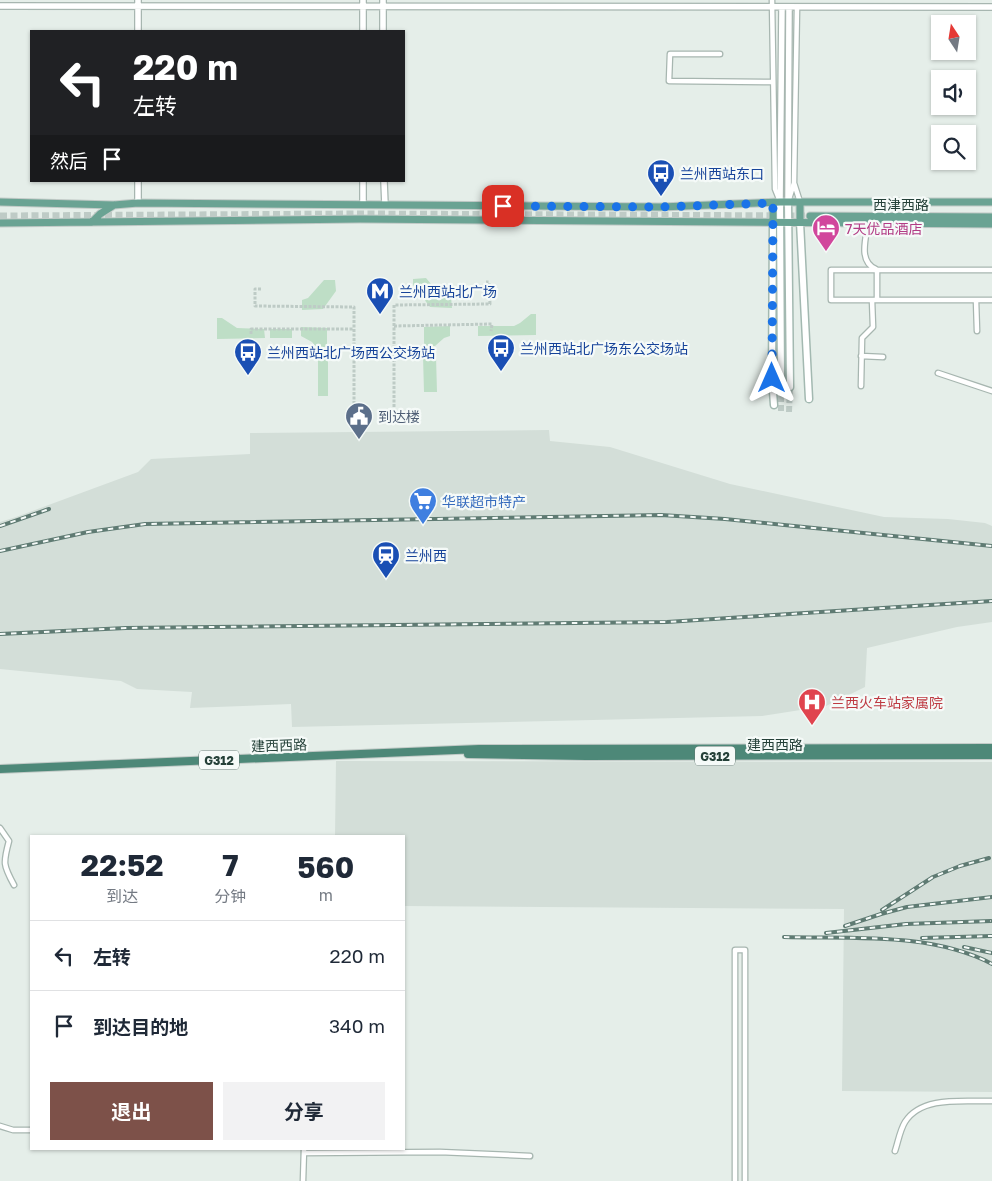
<!DOCTYPE html>
<html lang="zh">
<head>
<meta charset="utf-8">
<style>
	body { margin:0; font-family:"Golos Text","Noto Sans SC",sans-serif; background:#f2f2f3; color:#1f2937; height:100vh; display:flex; flex-direction:column; font-size:19px; white-space:nowrap }
	* { box-sizing:border-box; margin:0 }
	p { font-size:16px; color:#747a83 }
	.icon { flex:none; width:28px; height:28px; fill:none; stroke:currentColor; stroke-width:2; stroke-linecap:round; stroke-linejoin:round }
	.map { position:relative; flex:1; overflow:hidden }
	.sheet { position:absolute; left:30px; top:835px; width:375px; height:315px; display:flex; flex-direction:column; background:#fff; border-radius:0px; box-shadow:0 1px 4px #0004 }
	.sheet>* { flex:none }
	.banner { position:absolute; left:30px; top:30px; width:375px; height:152px; border-radius:0px; box-shadow:0 1px 4px #0004; background:#202124; color:#fff; overflow:hidden }
	.needle { width:32px; rotate:348deg }
	.fabs { position:absolute; left:931px; top:15px; display:grid; gap:10px }
	.fabs a { display:grid; place-items:center; width:45px; height:45px; border-radius:0px; background:#fff; box-shadow:0 1px 4px #0004; font-size:25px }
	.pin { position:absolute; display:grid; place-items:center; width:42px; height:42px; color:#fff; margin:-21px; border-radius:10px; box-shadow:0 2px 8px #0006 }
	.me { position:absolute; width:55px; margin:-28px; rotate:0deg; stroke-linejoin:round; filter:drop-shadow(0 0 4px #0008) }
	.turn { display:flex; align-items:center; gap:18px; height:105px; padding:0 20px; font-size:22px }
	.turn .icon { width:65px; height:65px; stroke-width:2.5 }
	.turn b { display:block; font-size:35px; line-height:42px }
	.then { display:flex; align-items:center; height:48px; padding:0 20px; background:#0003; gap:10px; font-size:19px }
	.eta { display:flex; justify-content:space-evenly; align-items:center; height:85px; text-align:center }
	.eta b { font-size:30px; font-weight:700; line-height:35px }
	.action { display:flex; gap:10px; margin-top:auto; padding:10px 20px }
	.action a { flex:1; height:58px; border-radius:0px; background:#7d5149; color:#fff; font-size:20px; font-weight:700; line-height:58px; text-align:center }
	.action a+a { background:#f2f2f3; color:#1f2937 }
	ul { padding:0; list-style:none }
	li { display:flex; align-items:center; gap:15px; height:70px; padding:0 20px; border-top:1px solid #e0e1e3 }
	li div { flex:1 }
	li b { display:block; font-size:19px }
	li em { font-style:normal }
	.map>svg:first-child { display:block }
	.built { fill:#d3ded8 }
	.green { fill:#bedec6 }
	.lines { fill:none; stroke-linecap:round; stroke-linejoin:round }
	.pedestrian-tunnel { stroke:#becbc6; stroke-width:3; stroke-dasharray:3 1.5; stroke-linecap:butt }
	.secondary-tunnel { stroke:#becbc6; stroke-width:6; stroke-dasharray:6 3; stroke-linecap:butt }
	.primary-tunnel { stroke:#becbc6; stroke-width:7; stroke-dasharray:7 3.5; stroke-linecap:butt }
	.minor-casing { stroke:#a7b6b0; stroke-width:7 }
	.tertiary-casing { stroke:#a7b6b0; stroke-width:8 }
	.secondary-casing { stroke:#a3b9b1; stroke-width:9 }
	.primary-casing { stroke:#c2cac7; stroke-width:9 }
	.trunk-casing { stroke:#c2cac7; stroke-width:10 }
	.minor { stroke:#fff; stroke-width:4.5 }
	.tertiary { stroke:#fff; stroke-width:5.5 }
	.secondary { stroke:#fff; stroke-width:6 }
	.primary { stroke:#6aa393; stroke-width:7 }
	.trunk { stroke:#4d8878; stroke-width:8 }
	.rail-casing { stroke:#5f7b73; stroke-width:4 }
	.rail { stroke:#f5faf8; stroke-width:2; stroke-dasharray:5.5; stroke-linecap:butt }
	.route { stroke:#1a73e8; stroke-width:9; stroke-dasharray:0 16.2 }
	.labels { text-anchor:middle; dominant-baseline:central; stroke-width:4.5; stroke-linejoin:round; paint-order:stroke }
	.shield { fill:#f5faf8; stroke:#637872; stroke-width:1 }
	.shield-label { font-size:12px; font-weight:bold; fill:#244038 }
	.transit-label { font-size:14px; fill:#164399; stroke:#f5faf8; text-anchor:start }
	.street-label { font-size:14px; fill:#244038; stroke:#f5faf8 }
	.hotel-label { font-size:14px; fill:#b23c85; stroke:#f5faf8; text-anchor:start }
	.service-label { font-size:14px; fill:#4e5e75; stroke:#f5faf8; text-anchor:start }
	.shop-label { font-size:14px; fill:#366cbe; stroke:#f5faf8; text-anchor:start }
	.health-label { font-size:14px; fill:#be3a42; stroke:#f5faf8; text-anchor:start }
</style>
</head>
<body>
<div class="map">
<svg width="992" height="1181" viewBox="0 0 992 1181">
	<rect width="100%" height="100%" fill="#e5eee9"/>
	<path class="built" d="M 549,430 L 550,441 L 610,447 L 730,484 L 884,517 L 948,519 L 985,523 L 992,526 L 992,622 L 957,627 L 867,648 L 865,687 L 826,706 L 762,716 L 292,727 L 291,704 L 190,708 L 192,692 L 137,689 L 121,681 L 0,669 L 0,522 L 16,517 L 138,472 L 151,459 L 250,454 L 250,433 Z
		M 336,761 L 992,762 L 992,1092 L 842,1091 L 844,909 L 404,906 L 404,836 L 335,836 Z"/>
	<path class="green" d="M 426,278 L 441,296 L 451,297 L 452,308 L 430,307 L 413,285 L 413,279 Z
		M 324,280 L 335,280 L 336,291 L 323,309 L 302,310 L 302,300 L 308,298 Z
		M 531,314 L 536,314 L 536,335 L 478,336 L 478,326 L 514,326 L 520,323 Z
		M 217,318 L 222,318 L 237,328 L 264,329 L 265,338 L 217,339 Z
		M 450,326 L 450,336 L 444,338 L 435,346 L 424,346 L 424,327 Z
		M 301,327 L 327,328 L 327,347 L 316,347 L 312,342 L 301,336 Z
		M 270,329 L 292,329 L 292,338 L 270,338 Z
		M 423,356 L 436,356 L 437,392 L 424,392 Z
		M 318,357 L 328,357 L 328,396 L 318,396 Z"/>
	<g class="lines">
		<path class="pedestrian-tunnel" d="M 261,289 L 255,289 L 255,306 L 354,307 L 354,408
			M 394,326 L 492,324 L 491,331
			M 251,334 L 251,329 L 354,329
			M 394,407 L 394,305 L 490,304 L 489,282 L 486,282"/>
		<path class="secondary-tunnel" d="M 781,411 L 781,387
			M 789,412 L 790,387"/>
		<path class="primary-tunnel" d="M 0,216 L 360,214 L 810,216"/>
		<g class="minor-casing">
			<path id="minor" d="M 772,0 L 775,189 L 779,199
				M 720,54 L 670,54 L 669,81 L 772,82
				M 794,183 L 800,202
				M 789,199 L 794,183 L 797,7
				M 868,223 C 866,238 858,262 876,269
				M 877,270 L 877,300 L 992,300
				M 877,300 L 831,300 L 831,270 L 992,270
				M 976,300 L 977,331
				M 861,356 L 883,357
				M 938,373 L 992,391
				M 861,386 L 862,338 L 873,327 L 872,300
				M 0,828 L 9,841 C 3,863 3,865 14,885
				M 0,1126 L 13,1130 L 31,1130
				M 895,1151 C 898,1142 900,1130 905,1122 C 922,1095 965,1102 992,1101
				M 304,1153 L 440,1152 L 530,1156
				M 303,1181 L 304,1149
				M 735,1181 L 735,950 L 745,950 L 745,1181"/>
		</g>
		<g class="tertiary-casing">
			<path id="tertiary" d="M 138,0 L 138,31
				M 383,0 L 383,31
				M 0,6 L 992,7
				M 363,31 L 363,0
				M 138,181 L 138,203
				M 384,181 L 385,205
				M 780,202 L 782,7
				M 788,202 L 789,7
				M 363,205 L 363,181"/>
		</g>
		<g class="secondary-casing">
			<path id="secondary" d="M 780,202 L 781,387
				M 788,202 L 790,387
				M 773,222 L 772,378 L 774,405
				M 800,222 L 809,399"/>
		</g>
		<g class="primary-casing">
			<path id="primary" d="M 0,202 L 114,205 L 138,203 L 661,207 L 780,202 L 992,202
				M 800,202 L 800,222
				M 810,216 L 992,217
				M 92,222 L 100,214 L 114,205
				M 773,222 L 773,203
				M 0,223 L 360,219 L 992,224"/>
		</g>
		<g class="trunk-casing">
			<path id="trunk" d="M 468,754 L 586,756 L 992,755
				M 0,769 L 479,749 L 992,748"/>
		</g>
		<use href="#minor" class="minor"/>
		<use href="#tertiary" class="tertiary"/>
		<use href="#secondary" class="secondary"/>
		<use href="#primary" class="primary"/>
		<use href="#trunk" class="trunk"/>
		<g class="rail-casing">
			<path id="rail" d="M 0,526 L 49,509
				M 0,551 L 88,532 L 145,524 L 661,515 L 725,519 L 992,546
				M 0,634 L 126,628 L 667,622 L 992,601
				M 882,910 L 933,877 L 960,866 L 989,858
				M 845,926 L 881,914 L 907,907 L 992,897
				M 826,933 L 906,924 L 991,921
				M 784,937 C 851,939 931,932 992,964
				M 922,938 L 992,936
				M 964,947 L 992,953"/>
		</g>
		<use href="#rail" class="rail"/>
	</g>
	<g class="lines">
		<path class="route" d="M 503,206 L 661,207 L 773,203 L 772,378"/>
	</g>
	<defs>
		<g id="bus-pin" transform="scale(1.4375)"><path d="M0 17L-7.5 6A9.5 9.5 0 1 1 7.5 6Z" fill="#1a4fb4" stroke="#f5faf8"/><path d="M-5-6H5V4H4V6H2V4H-2V6H-4V4H-5ZM-3.5-4V0h7V-4ZM-3.5 1.2v1.5H-2V1.2ZM2 1.2v1.5H3.5V1.2Z" fill="#fff"/></g>
		<g id="hotel-pin" transform="scale(1.4375)"><path d="M0 17L-7.5 6A9.5 9.5 0 1 1 7.5 6Z" fill="#d1479c" stroke="#f5faf8"/><path d="M-6-4.5h1.5V1H6V5H4.5V3h-9V5H-6ZM-4 0a1.8 1.8 0 1 1 3.6 0ZM.5 0V-2.5h3Q6-2.5 6 0Z" fill="#fff"/></g>
		<g id="metro-pin" transform="scale(1.4375)"><path d="M0 17L-7.5 6A9.5 9.5 0 1 1 7.5 6Z" fill="#1a4fb4" stroke="#f5faf8"/><path d="M-5.5 5V-5H-3L0 0L3-5H5.5V5H3V-.5L0 4L-3-.5V5Z" fill="#fff"/></g>
		<g id="civic-pin" transform="scale(1.4375)"><path d="M0 17L-7.5 6A9.5 9.5 0 1 1 7.5 6Z" fill="#5c6f8a" stroke="#f5faf8"/><path d="M-.6-6.5H3V-4.5H.6V-3L4-1V1h2V6H-6V1h2V-1L-.6-3ZM-1.2 2.5V6h2.4V2.5Z" fill="#fff"/></g>
		<g id="supermarket-pin" transform="scale(1.4375)"><path d="M0 17L-7.5 6A9.5 9.5 0 1 1 7.5 6Z" fill="#3f7fe0" stroke="#f5faf8"/><path d="M-6-5.5h2.5l.6 2H6L4.5 2H-2.5L-4.4-4H-6ZM-1.5 3.2a1.3 1.3 0 1 0 .1 0ZM3 3.2a1.3 1.3 0 1 0 .1 0Z" fill="#fff"/></g>
		<g id="station-pin" transform="scale(1.4375)"><path d="M0 17L-7.5 6A9.5 9.5 0 1 1 7.5 6Z" fill="#1a4fb4" stroke="#f5faf8"/><path d="M-3-6H3Q5-6 5-4V2Q5 4 3 4L4.5 6H3L1.5 4h-3L-3 6H-4.5L-3 4Q-5 4-5 2V-4Q-5-6-3-6ZM-3.5-4v3h7v-3ZM-3.5 1v1.5H-2V1ZM2 1v1.5H3.5V1Z" fill="#fff"/></g>
		<g id="hospital-pin" transform="scale(1.4375)"><path d="M0 17L-7.5 6A9.5 9.5 0 1 1 7.5 6Z" fill="#e0444e" stroke="#f5faf8"/><path d="M-5-5h3v3.5h4V-5h3V5h-3V1.5h-4V5h-3Z" fill="#fff"/></g>
	</defs>
	<g fill-rule="evenodd">
		<use href="#bus-pin" x="661" y="173"/>
		<use href="#hotel-pin" x="826" y="228"/>
		<use href="#metro-pin" x="380" y="291"/>
		<use href="#bus-pin" x="501" y="348"/>
		<use href="#bus-pin" x="248" y="352"/>
		<use href="#civic-pin" x="359" y="416"/>
		<use href="#supermarket-pin" x="423" y="501"/>
		<use href="#station-pin" x="386" y="555"/>
		<use href="#hospital-pin" x="812" y="702"/>
	</g>
	<g class="labels">
		<g class="shield">
			<rect x="695" y="746.5" width="40" height="19" rx="4"/>
			<rect x="199" y="750.5" width="40" height="19" rx="4"/>
		</g>
		<g class="shield-label">
			<text x="715" y="756">G312</text>
			<text x="219" y="760">G312</text>
		</g>
		<g class="transit-label">
			<text x="680" y="173">兰州西站东口</text>
			<text x="399" y="291">兰州西站北广场</text>
			<text x="520" y="348">兰州西站北广场东公交场站</text>
			<text x="267" y="352">兰州西站北广场西公交场站</text>
			<text x="405" y="555">兰州西</text>
		</g>
		<g class="street-label">
			<text x="901" y="204">西津西路</text>
			<text x="775" y="744">建西西路</text>
			<text transform="translate(279 745) rotate(-2)">建西西路</text>
		</g>
		<g class="hotel-label">
			<text x="845" y="228">7天优品酒店</text>
		</g>
		<g class="service-label">
			<text x="378" y="416">到达楼</text>
		</g>
		<g class="shop-label">
			<text x="442" y="501">华联超市特产</text>
		</g>
		<g class="health-label">
			<text x="831" y="702">兰西火车站家属院</text>
		</g>
	</g>
</svg>
<div class="fabs">
<a><svg class="needle" viewBox="-14 -14 28 28"><path d="M0-13l5 13h-10z" fill="#e53935"/><path d="M0 13l5-13h-10z" fill="#747a83"/></svg></a>
<a><svg class="icon" aria-label="sound" viewBox="0 0 24 24"><path d="M4 9h4l5-4v14l-5-4H4zM17 9q2 3 0 6"/></svg></a>
<a><svg class="icon" aria-label="search" viewBox="0 0 24 24"><circle cx="10" cy="10" r="6"/><path d="M15 15l6 6"/></svg></a>
</div>
<div class="pin" style="left:503px;top:206px;background:#d93025"><svg class="icon" aria-label="arrive" viewBox="0 0 24 24"><path d="M6 21V4h12l-3 4 3 4H6"/></svg></div>
<svg class="me" style="left:772px;top:378px" viewBox="-20 -20 40 40"><path d="M0-17L14 15 0 8-14 15z" fill="#1a73e8" stroke="#fff" stroke-width="4"/></svg>
<div class="banner">
<div class="turn"><svg class="icon" aria-label="left" viewBox="0 0 24 24"><path d="M17 20v-9H6M10 6l-5 5 5 5"/></svg><div><b>220 m</b>左转</div></div>
<div class="then">然后<svg class="icon" aria-label="arrive" viewBox="0 0 24 24"><path d="M6 21V4h12l-3 4 3 4H6"/></svg></div>
</div>
<section class="sheet">
<div class="eta">
<div><b>22:52</b><p>到达</p></div>
<div><b>7</b><p>分钟</p></div>
<div><b>560</b><p>m</p></div>
</div>
<ul>
<li><svg class="icon" aria-label="left" viewBox="0 0 24 24"><path d="M17 20v-9H6M10 6l-5 5 5 5"/></svg><div><b>左转</b></div><em>220 m</em></li>
<li><svg class="icon" aria-label="arrive" viewBox="0 0 24 24"><path d="M6 21V4h12l-3 4 3 4H6"/></svg><div><b>到达目的地</b></div><em>340 m</em></li>
</ul>
<div class="action"><a>退出</a><a>分享</a></div>
</section>
</div>
</body>
</html>
